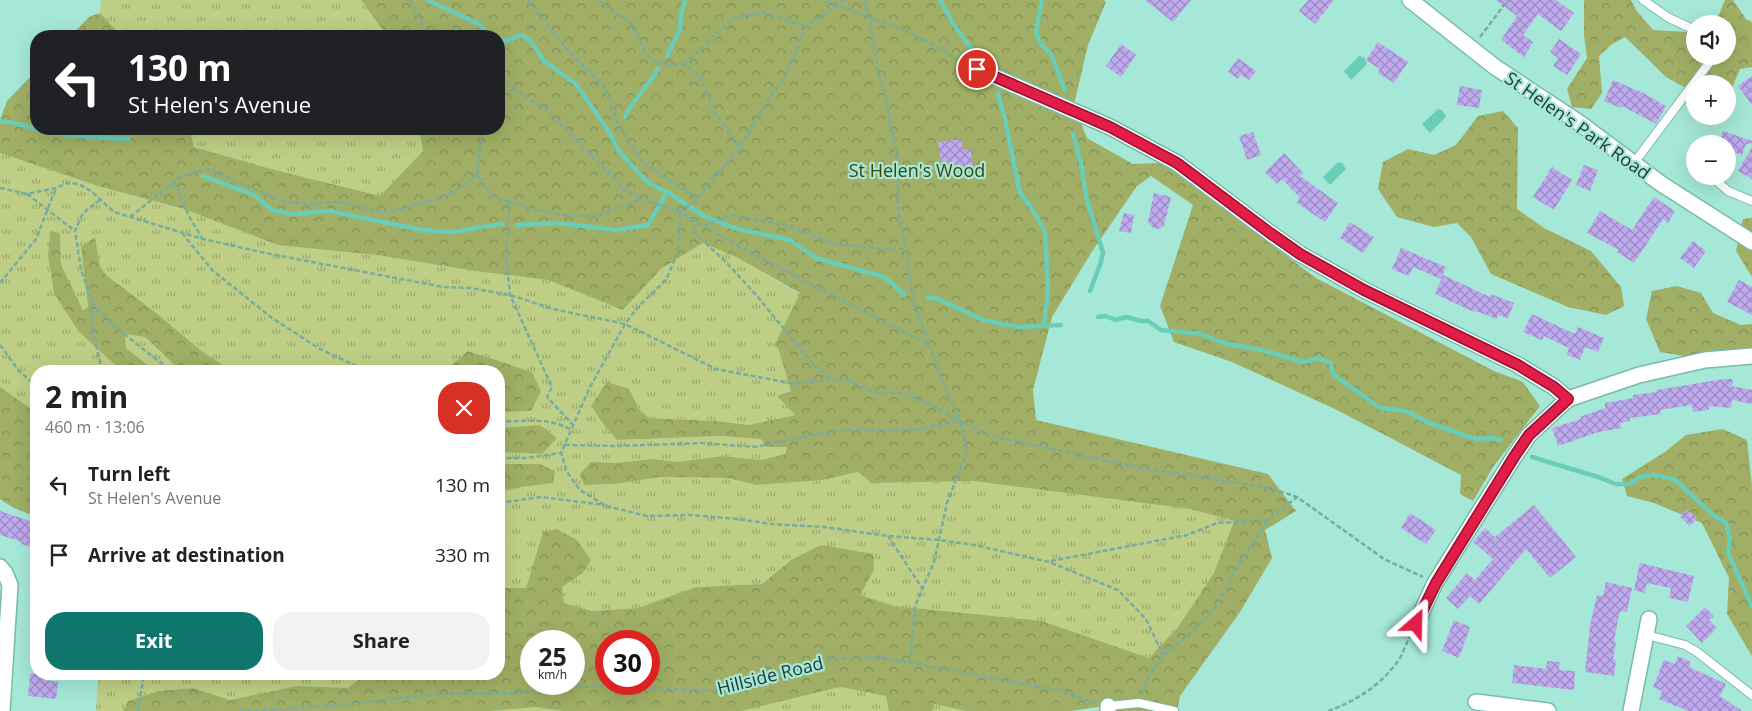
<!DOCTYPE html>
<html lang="en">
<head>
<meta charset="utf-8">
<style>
	body { margin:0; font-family:"Open Sans",sans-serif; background:#f2f2f2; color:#222; height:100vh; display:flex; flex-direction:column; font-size:19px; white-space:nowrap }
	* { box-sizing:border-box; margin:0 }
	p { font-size:16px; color:#767676 }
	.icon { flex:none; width:28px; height:28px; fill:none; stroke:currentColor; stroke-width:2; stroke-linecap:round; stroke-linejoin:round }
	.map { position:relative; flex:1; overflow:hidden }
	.panel { position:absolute; left:30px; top:365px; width:475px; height:315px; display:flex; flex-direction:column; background:#fff; border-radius:20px; box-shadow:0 5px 20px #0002 }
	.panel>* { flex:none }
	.top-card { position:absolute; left:30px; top:30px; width:475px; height:105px; border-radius:20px; box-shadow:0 5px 20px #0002; background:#202124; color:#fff; overflow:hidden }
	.tools { position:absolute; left:1686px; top:15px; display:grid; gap:10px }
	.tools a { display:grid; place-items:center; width:50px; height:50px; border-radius:50%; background:#fff; box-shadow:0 5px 20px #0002; font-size:25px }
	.speed { position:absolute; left:520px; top:630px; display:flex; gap:10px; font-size:25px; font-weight:700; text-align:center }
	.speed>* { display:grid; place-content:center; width:65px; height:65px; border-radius:50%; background:#fff; box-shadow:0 5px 20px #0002; line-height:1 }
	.speed small { font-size:12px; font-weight:400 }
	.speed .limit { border:8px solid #d22; background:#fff; color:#111 }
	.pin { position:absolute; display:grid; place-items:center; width:42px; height:42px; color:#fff; margin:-21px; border:2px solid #fff; border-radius:50%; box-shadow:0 1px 5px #0007 }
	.me { position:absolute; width:55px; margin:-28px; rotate:25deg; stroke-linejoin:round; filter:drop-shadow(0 0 4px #0008) }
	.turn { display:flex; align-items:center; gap:18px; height:105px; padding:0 15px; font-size:22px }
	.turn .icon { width:65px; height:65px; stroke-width:2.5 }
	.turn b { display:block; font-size:35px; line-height:42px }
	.round { display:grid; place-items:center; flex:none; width:52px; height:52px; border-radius:20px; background:#f2f2f2 }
	.head { display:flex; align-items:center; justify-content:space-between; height:85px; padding:0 15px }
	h1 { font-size:30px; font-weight:700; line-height:38px }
	.cta { display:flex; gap:10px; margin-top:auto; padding:10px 15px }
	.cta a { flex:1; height:58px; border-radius:20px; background:#0f766e; color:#fff; font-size:20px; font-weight:700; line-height:58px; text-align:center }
	.cta a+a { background:#f2f2f2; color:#222 }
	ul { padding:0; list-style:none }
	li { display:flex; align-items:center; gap:15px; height:70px; padding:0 15px }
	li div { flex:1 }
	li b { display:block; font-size:19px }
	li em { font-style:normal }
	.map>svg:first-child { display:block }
	.grass { fill:url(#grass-tufts) }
	.forest { fill:url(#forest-crowns); fill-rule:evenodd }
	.water { fill:#69cdb8 }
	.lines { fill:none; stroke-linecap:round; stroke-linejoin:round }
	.stream { stroke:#69cdb8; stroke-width:4.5 }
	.building { fill:url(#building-cross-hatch) }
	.service-casing { stroke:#79baab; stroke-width:10 }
	.minor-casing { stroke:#79baab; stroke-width:18 }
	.path { stroke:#77aca0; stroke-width:2.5; stroke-dasharray:5 2.5; stroke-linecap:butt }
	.service { stroke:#fff; stroke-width:8 }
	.minor { stroke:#fff; stroke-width:15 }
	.route-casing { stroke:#92132f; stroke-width:12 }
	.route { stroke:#e11d48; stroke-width:9 }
	.labels { text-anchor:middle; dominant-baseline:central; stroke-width:4.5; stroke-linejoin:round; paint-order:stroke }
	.street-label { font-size:18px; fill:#1f3a34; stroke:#a5e8d8 }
	.park-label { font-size:18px; fill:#3b440b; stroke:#a5e8d8 }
</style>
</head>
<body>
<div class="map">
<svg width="1752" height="711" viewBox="0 0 1752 711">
	<defs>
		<pattern id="grass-tufts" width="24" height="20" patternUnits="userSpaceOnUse" patternTransform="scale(1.25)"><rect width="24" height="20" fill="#bfce85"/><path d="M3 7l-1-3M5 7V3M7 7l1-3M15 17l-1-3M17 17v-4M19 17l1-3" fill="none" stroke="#9ba86e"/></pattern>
		<pattern id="forest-crowns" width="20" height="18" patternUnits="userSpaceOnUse" patternTransform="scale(1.25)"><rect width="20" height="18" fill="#a0af65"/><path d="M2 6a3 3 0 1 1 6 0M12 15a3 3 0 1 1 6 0" fill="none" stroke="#828f54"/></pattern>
		<pattern id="building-cross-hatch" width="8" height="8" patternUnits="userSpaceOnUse" patternTransform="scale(1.25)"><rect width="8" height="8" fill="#bfaaef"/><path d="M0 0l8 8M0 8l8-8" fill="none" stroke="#9b8bc2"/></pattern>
	</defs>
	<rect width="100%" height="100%" fill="#a5e8d8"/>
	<path class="grass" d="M 101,0 L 361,0 L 387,36 L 122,36 L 100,13 Z
		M 190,129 L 419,129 L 423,151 L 380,196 L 275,170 L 194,147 Z
		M 0,153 L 101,187 L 183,209 L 377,255 L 475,271 L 548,280 L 623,310 L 662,268 L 703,243 L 738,258 L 800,294 L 774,346 L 778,348 L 791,391 L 777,396 L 795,415 L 749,425 L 715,421 L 649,418 L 639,409 L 629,389 L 591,406 L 604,425 L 617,440 L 720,436 L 761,439 L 766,447 L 788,447 L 785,454 L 761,460 L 722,456 L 678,462 L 653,459 L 616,463 L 591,462 L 585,485 L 615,484 L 659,477 L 728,478 L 756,485 L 823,480 L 859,472 L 871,483 L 974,481 L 1190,509 L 1234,521 L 1214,573 L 1178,627 L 1149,658 L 1042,621 L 895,606 L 859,595 L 874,570 L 791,560 L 762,584 L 696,587 L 638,608 L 592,611 L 564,603 L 561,587 L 583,573 L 543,532 L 526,588 L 499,588 L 499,492 L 521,487 L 553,483 L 540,464 L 499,464 L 499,452 L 542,454 L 556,438 L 540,425 L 499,428 L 499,412 L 531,411 L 532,372 L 468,351 L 444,371 L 232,371 L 203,352 L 155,312 L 106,275 L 100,266 L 95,237 L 81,248 L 88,307 L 83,310 L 61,265 L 60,233 L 50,231 L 48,255 L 113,364 L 122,371 L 36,371 L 36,412 L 0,387 Z
		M 125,334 L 145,337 L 178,368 L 184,371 L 155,371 L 126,348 Z
		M 98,674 L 359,674 L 362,678 L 348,688 L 297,686 L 230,700 L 193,688 L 158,691 L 128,701 L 123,711 L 97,711 L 96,710 Z
		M 840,687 L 887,696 L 889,711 L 742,711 Z
		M 933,704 L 966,711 L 932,711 Z
		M 536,707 L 563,711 L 491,711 Z"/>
	<path class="forest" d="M 361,0 L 1104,0 L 1106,2 L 1088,45 L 1074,105 L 1087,138 L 1133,164 L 1162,163 L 1316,278 L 1494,371 L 1523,382 L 1540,406 L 1493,467 L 1473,501 L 1460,494 L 1461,475 L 1337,410 L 1232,362 L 1174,342 L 1160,306 L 1193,205 L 1151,176 L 1137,186 L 1093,250 L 1052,317 L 1033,390 L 1036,420 L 1268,474 L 1296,511 L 1265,530 L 1272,558 L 1240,612 L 1180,696 L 1177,711 L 1114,711 L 1111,705 L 1071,711 L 966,711 L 934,704 L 932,711 L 889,711 L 886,696 L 840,687 L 742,711 L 563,711 L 536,707 L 491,711 L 123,711 L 128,701 L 158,691 L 193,688 L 230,700 L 297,686 L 348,688 L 361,678 L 359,674 L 499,674 L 499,588 L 526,588 L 543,532 L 557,529 L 577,540 L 591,560 L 583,573 L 562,587 L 564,603 L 592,611 L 638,608 L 696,587 L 762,584 L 791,560 L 821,545 L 873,554 L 874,570 L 860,595 L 895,606 L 1042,621 L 1149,658 L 1178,627 L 1214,573 L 1234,521 L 1190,509 L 974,481 L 871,483 L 858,472 L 823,480 L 756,485 L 728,478 L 660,477 L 615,484 L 584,485 L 580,474 L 591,462 L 616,463 L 653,459 L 678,462 L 722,456 L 761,460 L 785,454 L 787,447 L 766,447 L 761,439 L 720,436 L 617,440 L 604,425 L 591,406 L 607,382 L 629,389 L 639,409 L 649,418 L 715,421 L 749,425 L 795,415 L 777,396 L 791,391 L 778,348 L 774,346 L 800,293 L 738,258 L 703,243 L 662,268 L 623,310 L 548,280 L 475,271 L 377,255 L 278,245 L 184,209 L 101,187 L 0,153 L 0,120 L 7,101 L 36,71 L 36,129 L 190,129 L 194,147 L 275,170 L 380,196 L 423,151 L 419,129 L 499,129 L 499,36 L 387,36 ZM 531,641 L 574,641 L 574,684 L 531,684 ZM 606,641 L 649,641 L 649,684 L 606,684 Z
		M 1584,0 L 1631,0 L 1636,10 L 1653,30 L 1687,32 L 1695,29 L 1695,56 L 1728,56 L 1728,24 L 1710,24 L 1716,22 L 1725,0 L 1733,0 L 1746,19 L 1752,22 L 1752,67 L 1740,69 L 1731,90 L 1728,91 L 1728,84 L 1695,84 L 1695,93 L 1666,77 L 1625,37 L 1612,44 L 1599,56 L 1602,93 L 1591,109 L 1572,107 L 1567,89 L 1587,58 L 1584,35 Z
		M 100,13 L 122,36 L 71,36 L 89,17 Z
		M 1503,111 L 1518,128 L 1517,209 L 1544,228 L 1591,251 L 1621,287 L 1624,306 L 1606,315 L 1568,307 L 1491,274 L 1471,237 L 1457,223 L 1434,227 L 1397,217 L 1378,189 L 1383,162 L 1408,149 L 1434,155 L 1456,145 L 1478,116 Z
		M 1752,218 L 1752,277 L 1736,251 L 1743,219 Z
		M 50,231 L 60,233 L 61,265 L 83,310 L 88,307 L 81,247 L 95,237 L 100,266 L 106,275 L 155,312 L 203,352 L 232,371 L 184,371 L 178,368 L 145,337 L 125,334 L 126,348 L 155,371 L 122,371 L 79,332 L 54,293 L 48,255 Z
		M 1677,286 L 1701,293 L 1713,313 L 1741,325 L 1752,324 L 1752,351 L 1732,350 L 1690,357 L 1660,352 L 1646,319 L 1652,291 Z
		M 468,351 L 532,372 L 541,391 L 531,411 L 499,412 L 499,371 L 444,371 Z
		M 0,387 L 36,412 L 36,517 L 12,507 L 0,499 Z
		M 540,425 L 557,438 L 542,454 L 499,452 L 499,428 Z
		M 1723,429 L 1747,440 L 1752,486 L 1752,656 L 1727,614 L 1729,578 L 1702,523 L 1654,503 L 1627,496 L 1622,479 L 1665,452 L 1686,435 Z
		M 499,464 L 540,464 L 555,471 L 553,483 L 521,487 L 499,492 Z"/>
	<path class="water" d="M 1359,56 L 1364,57 L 1367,64 L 1351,80 L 1344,71 Z
		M 1438,109 L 1442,110 L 1446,117 L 1430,133 L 1422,124 Z
		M 1338,162 L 1342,163 L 1346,169 L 1330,185 L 1323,177 Z"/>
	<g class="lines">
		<path class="stream" d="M 427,0 L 479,24 L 490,36
			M 940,0 L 952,22 L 971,48
			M 1042,0 L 1036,31 L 1040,43 L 1051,54 L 1065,90
			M 499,40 L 507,41 L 521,35 L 530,40 L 544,61 L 576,84 L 607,129 L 619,151 L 647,182 L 667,192 L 704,216 L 734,228 L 790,240 L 816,258 L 885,277 L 904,295
			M 667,56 L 680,29 L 681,15 L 685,0
			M 998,94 L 1005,119 L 1020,193 L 1031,207 L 1045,232 L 1048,289 L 1044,326
			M 625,117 C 633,99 649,87 658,68
			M 0,121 C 16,122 31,128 46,132 C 74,137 101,138 129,139
			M 1073,133 L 1081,163 L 1086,196 L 1103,253 L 1100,265 L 1090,291
			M 203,176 L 254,195 L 272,210 L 292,214 L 329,211 L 422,230 L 451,232 L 502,224
			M 517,225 L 558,223 L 617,230 L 648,225 L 667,192
			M 928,298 L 936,298 L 983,320 L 1018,327 L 1061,325
			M 1098,317 L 1105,316 L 1116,320 L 1126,317 L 1141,321 L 1148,321 L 1161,330 L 1201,334 L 1223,343 L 1257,349 L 1304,362 L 1318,358 L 1331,363 L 1333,374 L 1380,408 L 1406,411 L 1429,423 L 1475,439 L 1491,438 L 1501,440
			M 1532,457 L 1598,477 L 1616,484 L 1630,484 L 1640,477 L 1653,475 L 1674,479 L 1712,514 L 1726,523 L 1730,537 L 1728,553 L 1752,606"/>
	</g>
	<path class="building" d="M 1145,0 L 1191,0 L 1173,22 Z
		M 1308,0 L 1334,0 L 1315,24 L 1299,11 Z
		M 1496,0 L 1556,0 L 1574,13 L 1561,31 L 1538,14 L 1523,35 L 1533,42 L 1524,57 L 1501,40 L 1517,16 Z
		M 1559,39 L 1581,54 L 1567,75 L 1553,66 L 1558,58 L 1550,52 Z
		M 1378,42 L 1408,62 L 1394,83 L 1378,73 L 1380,69 L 1366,60 Z
		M 1121,44 L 1136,55 L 1121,77 L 1106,66 Z
		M 1238,58 L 1256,71 L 1249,80 L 1241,75 L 1238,79 L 1228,72 Z
		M 1752,76 L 1752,105 L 1738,86 Z
		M 1613,80 L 1645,94 L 1666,106 L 1656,124 L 1622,106 L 1621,108 L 1604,101 Z
		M 1460,86 L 1482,90 L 1479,108 L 1457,105 Z
		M 1723,131 L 1752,141 L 1752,144 L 1746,144 L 1742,155 L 1728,150 L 1728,144 L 1719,144 Z
		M 1253,132 L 1261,155 L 1247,160 L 1239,136 Z
		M 961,139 L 963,150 L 971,149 L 973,165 L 961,167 L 960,165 L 950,166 L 949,162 L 941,163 L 938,142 Z
		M 1752,147 L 1752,179 L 1738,171 Z
		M 1284,153 L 1303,173 L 1300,176 L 1338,203 L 1325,222 L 1297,203 L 1300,198 L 1282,179 L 1277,184 L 1265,172 Z
		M 1584,165 L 1598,170 L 1590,191 L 1576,185 Z
		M 1552,167 L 1572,180 L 1554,210 L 1533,197 Z
		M 1154,193 L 1171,197 L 1164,226 L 1158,229 L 1153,228 L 1148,222 Z
		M 1654,197 L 1675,211 L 1668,223 L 1663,219 L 1634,263 L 1617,252 L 1619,250 L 1587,233 L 1600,211 L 1632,230 Z
		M 1124,213 L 1134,215 L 1131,233 L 1119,231 Z
		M 1350,222 L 1374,237 L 1363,253 L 1340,238 Z
		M 1693,241 L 1706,251 L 1694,268 L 1680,258 Z
		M 1401,248 L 1446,267 L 1441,279 L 1413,267 L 1409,276 L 1392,269 Z
		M 1443,275 L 1490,297 L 1491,294 L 1514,303 L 1508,318 L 1498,315 L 1497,319 L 1475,311 L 1474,312 L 1435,294 Z
		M 1739,280 L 1752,287 L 1752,315 L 1727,302 Z
		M 1532,314 L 1575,334 L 1578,327 L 1604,338 L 1598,352 L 1585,347 L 1580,360 L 1567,355 L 1569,348 L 1544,336 L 1542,340 L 1523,332 Z
		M 1724,379 L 1733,379 L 1732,386 L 1752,390 L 1752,404 L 1732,400 L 1731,408 L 1709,406 L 1709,410 L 1693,412 L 1692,405 L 1660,410 L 1661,414 L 1630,418 L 1630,421 L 1620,423 L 1621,428 L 1599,432 L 1558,446 L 1552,428 L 1581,419 L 1580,417 L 1605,408 L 1605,403 L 1633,398 L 1633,395 L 1657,392 L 1657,390 Z
		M 1534,505 L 1576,557 L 1550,578 L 1526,549 L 1479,604 L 1470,596 L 1458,609 L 1446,598 L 1467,573 L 1475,580 L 1493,559 L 1473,542 L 1485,528 L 1495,537 Z
		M 1687,509 L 1697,518 L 1690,526 L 1680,517 Z
		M 0,511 L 36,523 L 36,549 L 21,544 L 22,542 L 0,535 Z
		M 1410,513 L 1436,530 L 1426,544 L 1401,528 Z
		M 1640,563 L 1694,576 L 1688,602 L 1669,598 L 1671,588 L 1647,583 L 1645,593 L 1634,590 Z
		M 1606,582 L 1632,588 L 1627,612 L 1620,611 L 1614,641 L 1616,641 L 1613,659 L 1616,660 L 1614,676 L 1585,672 L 1590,626 L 1597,595 L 1603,596 Z
		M 1705,607 L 1714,616 L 1709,620 L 1717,628 L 1702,643 L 1686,626 Z
		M 1454,620 L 1470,627 L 1459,658 L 1442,651 Z
		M 1678,656 L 1691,662 L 1689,667 L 1726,684 L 1720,696 L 1742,711 L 1688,711 L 1659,699 L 1662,691 L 1653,687 L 1664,660 L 1675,664 Z
		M 1547,661 L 1560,662 L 1559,670 L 1575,671 L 1574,690 L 1512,683 L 1514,665 L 1546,669 Z
		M 30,674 L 45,674 L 44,680 L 58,682 L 56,699 L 28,696 Z"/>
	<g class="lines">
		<g class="service-casing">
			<path id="service" d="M 1643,0 L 1669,18 L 1695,30
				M 1695,154 L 1695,155
				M 1634,163 L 1709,63 L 1711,56
				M 1711,176 L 1728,191 L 1752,201
				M 1647,635 L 1685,645 L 1697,652 L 1752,695
				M 1108,706 L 1139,703 L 1174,711"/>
		</g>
		<g class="minor-casing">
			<path id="minor" d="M 1410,0 L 1495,67 L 1581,124 L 1660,183 L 1752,242
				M 977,69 L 1110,127 L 1177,163 L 1270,233 L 1300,254 L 1364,290 L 1518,365 L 1554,387 L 1568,399
				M 0,567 L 5,573 L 10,585 L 2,711
				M 1416,624 L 1435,583 L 1514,457 L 1529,435 L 1568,399 L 1639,375 L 1705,360 L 1752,356
				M 1476,702 L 1548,711
				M 1108,711 L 1108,706
				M 1631,711 L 1649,619"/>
		</g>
		<path class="path" d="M 410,0 L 426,32 L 430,36
			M 528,0 L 571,54 L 605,88 L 618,124 L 642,162 L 697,198
			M 598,0 L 631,24 L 648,57 L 660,63 L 684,65 L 700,76 L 715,113 L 740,148
			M 826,0 L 852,11 L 909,32 L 965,63
			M 845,0 L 806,26 L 786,76 L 767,101 L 740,148 L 695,201 L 680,212 L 678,252 L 666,280 L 638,307 L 625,324 L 590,387 L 561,453 L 567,472 L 580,490 L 606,506 L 647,516 L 689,515 L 738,519 L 771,524 L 824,527 L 888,536 L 939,540 L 974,545 L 1049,562 L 1118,590 L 1146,619 L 1163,655
			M 865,0 L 873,38 L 877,66 L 885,95 L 898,162 L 898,210 L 906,249 L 913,300 L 947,393 L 960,420 L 967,451 L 947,503 L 934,562 L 915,606 L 910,663
			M 1480,37 L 1508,0
			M 684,65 L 717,33 L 737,17 L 764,13 L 806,26
			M 499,80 L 543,107 L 626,191 L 642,199 L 680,212 L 736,245 L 929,345
			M 477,174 L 482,129
			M 174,182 L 189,216 L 202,238
			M 0,188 L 27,194 L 56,188 L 67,183 L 79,184 L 91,191 L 114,212 L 203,239 L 265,253 L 443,287 L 471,288 L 510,295 L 553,309 L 625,324 L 716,369 L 795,384 L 831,379 L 849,381 L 878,393 L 902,393 L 925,402 L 987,435 L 1142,468 L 1270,488 L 1297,497 L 1384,559 L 1423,577
			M 27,194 L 75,231
			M 100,200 L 83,213 L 75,231 L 81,270 L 92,301 L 92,327 L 102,371
			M 509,202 L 506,254 L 510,295 L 552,387 L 547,397 L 573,425
			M 130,217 L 182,176 L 207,169 L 284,202 L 309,204 L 330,202 L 355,204 L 375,212 L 389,212 L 434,200 L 460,188 L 477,174 L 491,196 L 536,210 L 569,216 L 593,217 L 642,199
			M 690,218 L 696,234 L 727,263 L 757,296 L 812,363 L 831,379
			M 703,226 L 732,215 L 789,226 L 834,244 L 883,249 L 906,249
			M 182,233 L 212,270 L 272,318 L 320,349 L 367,371
			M 0,283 L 36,239 L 56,188
			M 92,302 C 115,329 144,350 172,371
			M 0,345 L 19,371 L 36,386
			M 499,422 C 522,421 551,417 571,430
			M 565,445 L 616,446 L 702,443 L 755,447 L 838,430 L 916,430 L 959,421
			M 499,458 L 525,458 L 561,453
			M 499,503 L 541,497 L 605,505
			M 888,536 L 922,588
			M 1051,561 L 1187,535 L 1217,523 L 1268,520 L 1297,497
			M 1142,694 C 1155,649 1190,641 1215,607 C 1223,596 1228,584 1234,573 C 1245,555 1256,538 1267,521
			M 138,711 L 144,674
			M 240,711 L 329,706 L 441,694 L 519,693 L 558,686 L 635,687 L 712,691 L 834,659 L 880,657 L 1057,690 L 1095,703
			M 1328,711 C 1356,701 1380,686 1398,661 C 1403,654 1406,644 1410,636"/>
		<use href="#service" class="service"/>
		<use href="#minor" class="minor"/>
	</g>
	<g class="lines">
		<g class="route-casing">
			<path id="route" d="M 977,69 L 1110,127 L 1177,163 L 1270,233 L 1300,254 L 1364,290 L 1518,365 L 1554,387 L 1568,399 L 1529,435 L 1514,457 L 1436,583 L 1416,624"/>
		</g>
		<use href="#route" class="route"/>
	</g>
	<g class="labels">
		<g class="street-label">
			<text transform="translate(1578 125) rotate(35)">St Helen's Park Road</text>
			<text transform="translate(770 675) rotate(-14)">Hillside Road</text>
		</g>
		<g class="park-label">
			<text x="917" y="170">St Helen's Wood</text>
		</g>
	</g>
</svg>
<div class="tools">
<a><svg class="icon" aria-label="sound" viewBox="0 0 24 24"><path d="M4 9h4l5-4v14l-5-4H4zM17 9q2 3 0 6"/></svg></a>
<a>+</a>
<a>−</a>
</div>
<div class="speed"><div>25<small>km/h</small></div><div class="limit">30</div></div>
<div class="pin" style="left:977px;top:69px;background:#d93025"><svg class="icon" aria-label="arrive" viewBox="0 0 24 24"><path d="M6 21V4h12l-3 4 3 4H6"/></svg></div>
<svg class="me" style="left:1416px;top:624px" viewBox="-20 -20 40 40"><path d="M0-17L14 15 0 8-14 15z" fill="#e11d48" stroke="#fff" stroke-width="4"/></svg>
<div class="top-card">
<div class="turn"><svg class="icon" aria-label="left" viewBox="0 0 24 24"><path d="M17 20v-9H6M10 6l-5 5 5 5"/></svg><div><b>130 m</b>St Helen's Avenue</div></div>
</div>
<section class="panel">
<div class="head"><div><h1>2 min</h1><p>460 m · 13:06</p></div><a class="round" style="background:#d93025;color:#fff"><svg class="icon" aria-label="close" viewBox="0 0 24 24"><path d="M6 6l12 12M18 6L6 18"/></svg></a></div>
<ul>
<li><svg class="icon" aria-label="left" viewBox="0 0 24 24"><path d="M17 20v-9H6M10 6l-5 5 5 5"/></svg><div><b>Turn left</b><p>St Helen's Avenue</p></div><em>130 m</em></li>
<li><svg class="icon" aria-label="arrive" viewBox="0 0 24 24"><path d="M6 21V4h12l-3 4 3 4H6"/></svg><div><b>Arrive at destination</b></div><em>330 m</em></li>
</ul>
<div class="cta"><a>Exit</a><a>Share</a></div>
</section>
</div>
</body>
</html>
